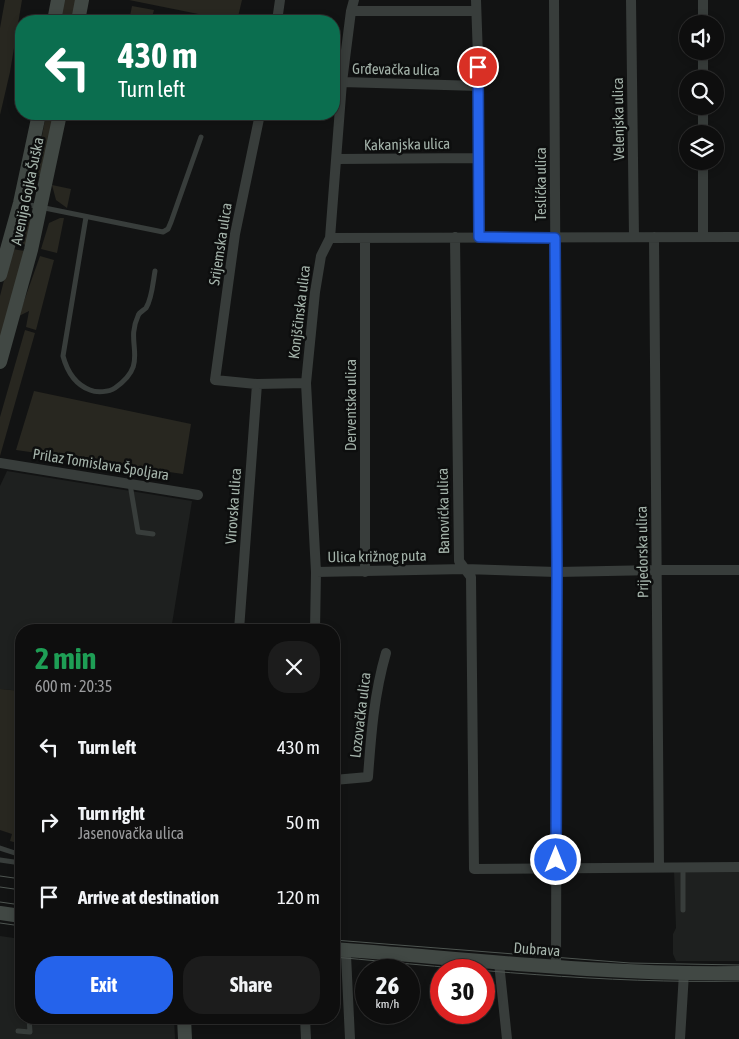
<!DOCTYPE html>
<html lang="en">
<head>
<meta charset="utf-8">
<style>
	body { margin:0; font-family:"Asap Condensed",sans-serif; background:#1c1c1c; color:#f1f3f6; height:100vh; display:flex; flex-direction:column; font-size:19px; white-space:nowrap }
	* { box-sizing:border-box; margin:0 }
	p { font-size:16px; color:#9b9c9e }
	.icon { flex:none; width:28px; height:28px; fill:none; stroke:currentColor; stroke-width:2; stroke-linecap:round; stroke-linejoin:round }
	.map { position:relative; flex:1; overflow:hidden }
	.side { position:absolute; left:15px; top:624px; width:325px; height:400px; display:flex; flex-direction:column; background:#0e0e0e; border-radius:20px; box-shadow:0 2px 8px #0003,0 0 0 1px #2e2e2e }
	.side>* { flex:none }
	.banner { position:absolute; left:15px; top:15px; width:325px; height:105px; border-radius:20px; box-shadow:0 2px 8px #0003,0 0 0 1px #2e2e2e; background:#0b6e4f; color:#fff; overflow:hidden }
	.tools { position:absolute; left:679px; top:15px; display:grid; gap:10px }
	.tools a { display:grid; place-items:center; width:45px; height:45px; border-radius:50%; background:#0e0e0e; box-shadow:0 2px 8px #0003,0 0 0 1px #2e2e2e; font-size:25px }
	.speed { position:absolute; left:355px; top:959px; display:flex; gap:10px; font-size:25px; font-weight:700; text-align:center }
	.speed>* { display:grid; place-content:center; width:65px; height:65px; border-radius:50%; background:#0e0e0e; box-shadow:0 2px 8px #0003,0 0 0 1px #2e2e2e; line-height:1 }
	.speed small { font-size:12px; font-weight:400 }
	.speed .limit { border:8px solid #d22; background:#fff; color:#111 }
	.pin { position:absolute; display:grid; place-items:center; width:42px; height:42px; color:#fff; margin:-21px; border:2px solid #fff; border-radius:50%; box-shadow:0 1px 5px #0007 }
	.me { position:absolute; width:55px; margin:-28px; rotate:0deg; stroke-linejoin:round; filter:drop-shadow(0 0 4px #0008) }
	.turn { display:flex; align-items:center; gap:18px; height:105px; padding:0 20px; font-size:22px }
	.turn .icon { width:65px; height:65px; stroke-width:2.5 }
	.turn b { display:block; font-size:35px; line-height:42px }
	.round { display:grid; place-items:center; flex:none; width:52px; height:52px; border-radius:20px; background:#1c1c1c }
	.head { display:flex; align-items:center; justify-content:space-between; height:85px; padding:0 20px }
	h1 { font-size:30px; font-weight:700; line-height:38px; color:#1e9e55 }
	.cta { display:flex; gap:10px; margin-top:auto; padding:10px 20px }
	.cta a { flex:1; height:58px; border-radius:20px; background:#2563eb; color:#fff; font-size:20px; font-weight:700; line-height:58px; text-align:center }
	.cta a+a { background:#1c1c1c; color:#f1f3f6 }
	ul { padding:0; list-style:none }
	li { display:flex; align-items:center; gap:15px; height:75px; padding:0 20px }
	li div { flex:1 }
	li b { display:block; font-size:19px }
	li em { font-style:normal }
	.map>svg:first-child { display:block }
	.built { fill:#1e201f }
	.green { fill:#282720 }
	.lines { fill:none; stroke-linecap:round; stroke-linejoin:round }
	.lane { stroke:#383d3b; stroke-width:5 }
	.street { stroke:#383d3b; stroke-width:10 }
	.secondary { stroke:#414844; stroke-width:14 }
	.tram { stroke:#4e5551; stroke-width:1 }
	.route-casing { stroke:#184099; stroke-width:12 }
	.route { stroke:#2563eb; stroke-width:9 }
	.labels { text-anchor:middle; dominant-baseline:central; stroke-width:5; stroke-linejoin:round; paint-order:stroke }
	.street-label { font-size:15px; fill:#a4b3aa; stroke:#0d0e0e }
</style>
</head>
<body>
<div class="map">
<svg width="739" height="1039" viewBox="0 0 739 1039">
	<rect width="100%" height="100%" fill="#121313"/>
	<path class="built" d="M 7,471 L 192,501 L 171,630 L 21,630 L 21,691 L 0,689 L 0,486 Z
		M 674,870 L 739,870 L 739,961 L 676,961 L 673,954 L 673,934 L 676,928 Z
		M 0,936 L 21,939 L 21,1018 L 174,1018 L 175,1039 L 0,1039 Z"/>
	<path class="green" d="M 5,0 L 22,0 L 10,72 L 0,115 L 0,28 Z
		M 64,0 L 77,0 L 73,21 L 60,21 Z
		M 129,0 L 242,0 L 237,21 L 233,21 Z
		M 132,6 L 154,10 L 151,21 L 129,21 Z
		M 46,114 L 55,114 L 42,177 L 35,175 Z
		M 52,185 L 71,189 L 67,208 L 56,200 Z
		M 60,218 L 64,218 L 57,253 L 41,249 L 49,223 Z
		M 30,220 L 31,221 L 26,245 L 14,242 C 17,233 20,224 30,220 Z
		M 12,249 L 25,251 L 0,343 L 0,296 Z
		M 40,256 L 54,260 L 36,330 L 26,327 L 29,311 L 19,316 L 19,315 Z
		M 25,330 L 35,333 L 0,456 L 0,417 Z
		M 34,391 L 191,424 L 183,474 L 16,450 Z
		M 0,689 L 21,691 L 21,844 L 10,841 L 12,834 L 0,830 Z"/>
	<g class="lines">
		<path class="lane" d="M 20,203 L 163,232 L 168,229 L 171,222 L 201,137
			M 86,217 L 63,356 C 67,371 74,384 90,390 C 97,393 109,392 115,388 C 151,363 124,345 138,316 C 139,312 143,311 146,308 C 152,299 153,282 155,271
			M 130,484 L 138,532 L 153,534
			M 0,848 L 21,855
			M 0,860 L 21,863
			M 683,867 L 683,910
			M 56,1018 L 60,1022 L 64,1022
			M 18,1031 L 30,1032 L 29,1018"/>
		<path class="street" d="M 476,0 L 479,86 L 479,237
			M 554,0 L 557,572 L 556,967
			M 631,0 L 634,237
			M 703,0 L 703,24
			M 351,11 L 475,11
			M 277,21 L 280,0
			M 703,51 L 703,79
			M 342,82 L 479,86
			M 703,106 L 703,134
			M 260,114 L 235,234 L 215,380 L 257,384 L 306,383
			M 337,159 L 479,158
			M 703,161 L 703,237
			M 455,237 L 459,561 L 471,577 L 474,869 L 739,867
			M 654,237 L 659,867
			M 330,238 L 739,237
			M 0,463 L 198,495
			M 316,572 L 465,569 L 557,572 L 657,570 L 739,570
			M 365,572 L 365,239
			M 239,630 L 257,384
			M 315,630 L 316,572 L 306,383 L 315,292 L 321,256 L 330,238 L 342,82 L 351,11 L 354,0
			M 334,780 L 368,777 C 371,735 374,694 386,653
			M 344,949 L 346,955 L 350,1039
			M 499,963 L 507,1039
			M 305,1018 L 306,1039
			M 680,1039 L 684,973"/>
		<path class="secondary" d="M 54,21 L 58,0
			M 78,21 L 82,0
			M 0,275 L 20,203 L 39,114
			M 0,362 L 31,250 L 60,114
			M 0,913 L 21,916
			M 334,949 C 469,959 604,975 739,973
			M 184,1018 L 185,1039"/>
		<path class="tram" d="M 0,876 L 21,879
			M 0,887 L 21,890
			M 0,902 L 21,905
			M 0,923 L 21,926
			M 334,940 L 630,963 L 739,965
			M 334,957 C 468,969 604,984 739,981"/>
	</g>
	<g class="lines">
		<g class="route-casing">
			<path id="route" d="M 478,67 L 479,237 L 555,238 L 557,572 L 556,860"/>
		</g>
		<use href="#route" class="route"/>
	</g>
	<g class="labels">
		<g class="street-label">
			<text transform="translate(396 69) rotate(1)">Grđevačka ulica</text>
			<text transform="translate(618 119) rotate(-91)">Velenjska ulica</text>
			<text transform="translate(407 144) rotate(-1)">Kakanjska ulica</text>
			<text transform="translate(540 184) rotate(-90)">Teslićka ulica</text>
			<text transform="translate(27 191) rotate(-78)">Avenija Gojka Šuška</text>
			<text transform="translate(220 244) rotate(-81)">Srijemska ulica</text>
			<text transform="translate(299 312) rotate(-83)">Konjščinska ulica</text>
			<text transform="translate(350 405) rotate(-90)">Derventska ulica</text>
			<text transform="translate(101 464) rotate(9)">Prilaz Tomislava Špoljara</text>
			<text transform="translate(233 506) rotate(-86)">Virovska ulica</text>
			<text transform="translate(443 511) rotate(-91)">Banovićka ulica</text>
			<text transform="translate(642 552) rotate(-91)">Prijedorska ulica</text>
			<text transform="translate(377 556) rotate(-1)">Ulica križnog puta</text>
			<text transform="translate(360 715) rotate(-83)">Lozovačka ulica</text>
			<text transform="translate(537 949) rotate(4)">Dubrava</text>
		</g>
	</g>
</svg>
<div class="tools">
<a><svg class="icon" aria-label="sound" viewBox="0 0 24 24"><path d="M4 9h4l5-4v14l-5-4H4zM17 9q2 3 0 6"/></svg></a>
<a><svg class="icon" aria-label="search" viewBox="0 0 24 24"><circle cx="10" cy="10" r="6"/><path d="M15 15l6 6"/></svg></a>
<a><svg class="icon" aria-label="layers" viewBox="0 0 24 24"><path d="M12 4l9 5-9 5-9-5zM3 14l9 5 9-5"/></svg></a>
</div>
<div class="speed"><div>26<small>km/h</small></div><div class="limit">30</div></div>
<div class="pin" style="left:478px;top:67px;background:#d93025"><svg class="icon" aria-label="arrive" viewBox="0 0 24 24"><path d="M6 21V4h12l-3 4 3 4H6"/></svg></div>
<svg class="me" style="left:556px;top:860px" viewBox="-20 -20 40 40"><circle r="17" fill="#2563eb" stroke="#fff" stroke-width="3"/><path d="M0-11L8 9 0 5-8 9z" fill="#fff"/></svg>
<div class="banner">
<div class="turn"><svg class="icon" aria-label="left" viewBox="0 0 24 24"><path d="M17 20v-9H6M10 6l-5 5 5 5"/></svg><div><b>430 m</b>Turn left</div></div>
</div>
<section class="side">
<div class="head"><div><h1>2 min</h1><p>600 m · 20:35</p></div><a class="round"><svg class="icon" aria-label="close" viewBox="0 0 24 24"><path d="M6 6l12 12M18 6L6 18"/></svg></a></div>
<ul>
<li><svg class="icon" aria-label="left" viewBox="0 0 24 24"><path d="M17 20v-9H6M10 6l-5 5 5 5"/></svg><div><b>Turn left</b></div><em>430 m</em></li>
<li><svg class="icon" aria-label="right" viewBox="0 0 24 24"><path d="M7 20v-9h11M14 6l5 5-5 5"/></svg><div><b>Turn right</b><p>Jasenovačka ulica</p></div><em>50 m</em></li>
<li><svg class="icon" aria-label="arrive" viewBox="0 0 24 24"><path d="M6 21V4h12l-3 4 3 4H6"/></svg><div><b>Arrive at destination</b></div><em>120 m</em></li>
</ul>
<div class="cta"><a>Exit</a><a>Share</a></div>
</section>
</div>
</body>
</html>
